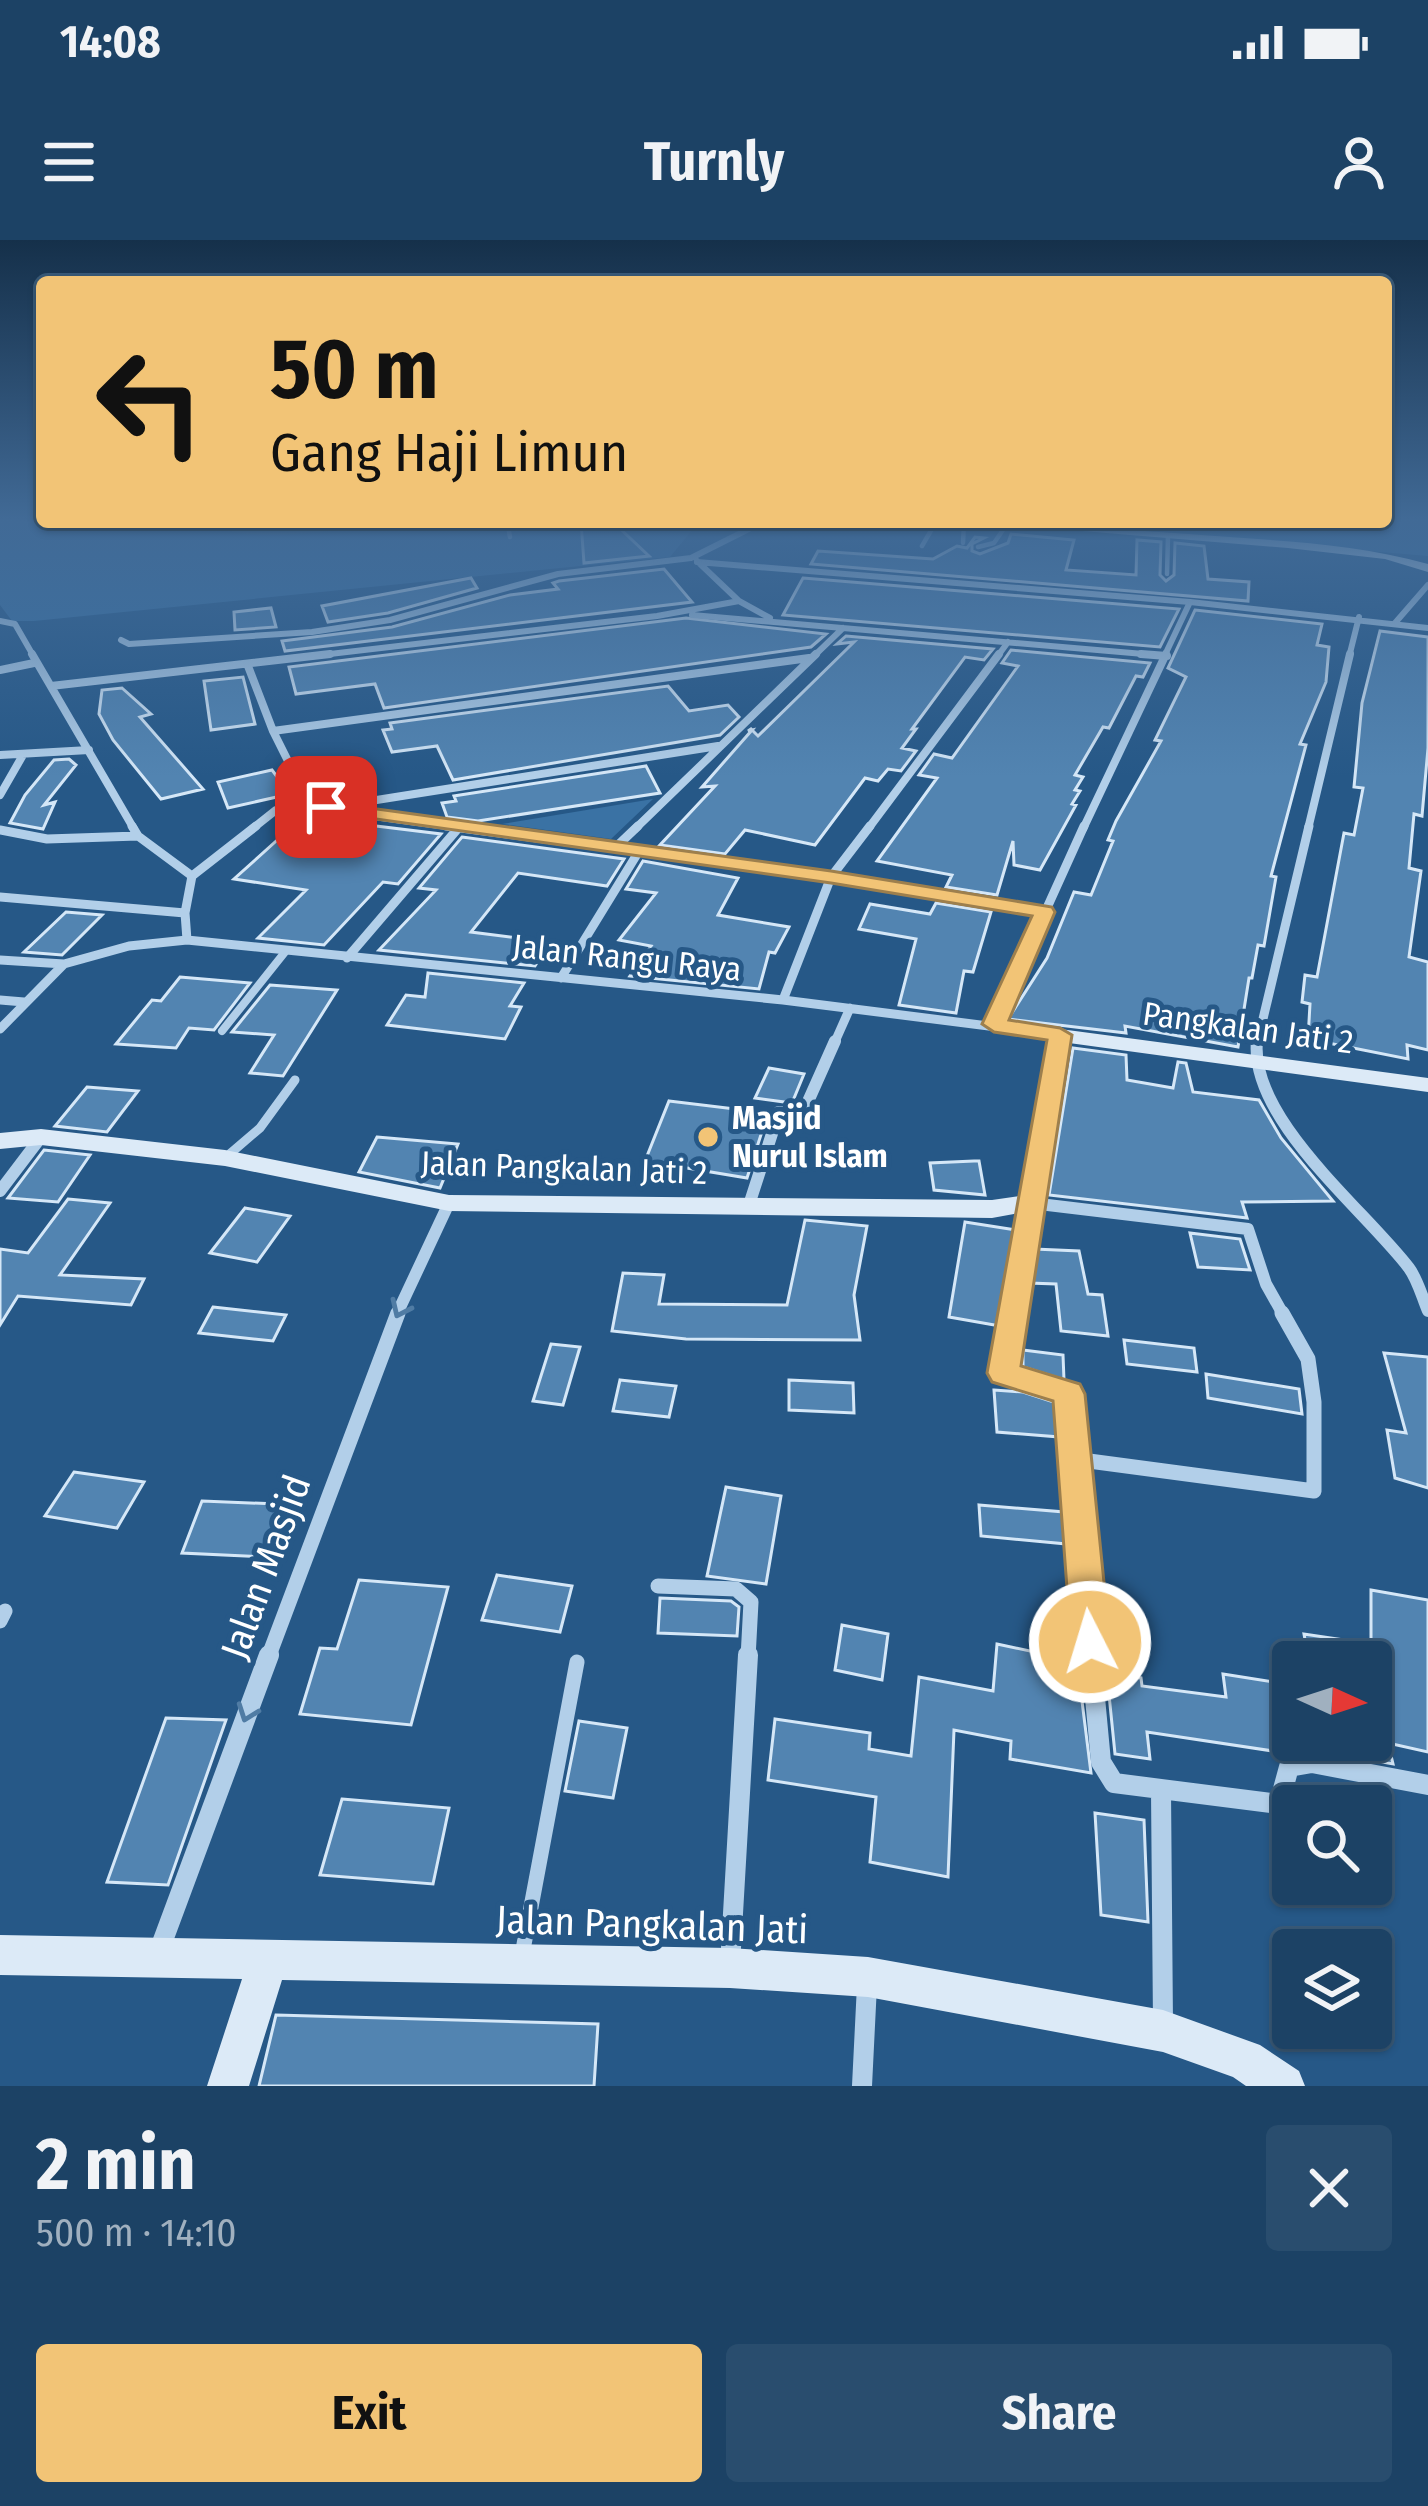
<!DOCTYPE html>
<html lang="en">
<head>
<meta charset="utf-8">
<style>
	body { margin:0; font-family:"Fira Sans Condensed",sans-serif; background:#294d6e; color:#f1f3f6; height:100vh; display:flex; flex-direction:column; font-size:45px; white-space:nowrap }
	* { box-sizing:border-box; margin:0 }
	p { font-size:39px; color:#a0b0bf }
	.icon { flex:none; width:66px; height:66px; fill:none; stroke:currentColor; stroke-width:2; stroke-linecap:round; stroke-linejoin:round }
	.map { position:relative; height:1846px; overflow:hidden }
	.side { display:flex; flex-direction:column; background:#1c4265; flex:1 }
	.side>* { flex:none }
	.top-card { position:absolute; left:36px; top:36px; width:1356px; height:252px; border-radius:12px; box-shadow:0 3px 9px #0004,0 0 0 3px #3a5b79; background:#f2c476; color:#111; overflow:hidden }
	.needle { width:78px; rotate:93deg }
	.fabs { position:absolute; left:1272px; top:1401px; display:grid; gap:24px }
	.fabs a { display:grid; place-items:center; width:120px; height:120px; border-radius:12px; background:#1c4265; box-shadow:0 3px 9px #0004,0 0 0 3px #3a5b79; font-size:60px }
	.pin { position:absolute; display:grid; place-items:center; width:102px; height:102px; color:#fff; margin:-51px; border-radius:24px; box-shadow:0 6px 18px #0006 }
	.me { position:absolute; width:132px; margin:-66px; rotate:355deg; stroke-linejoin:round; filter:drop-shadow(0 0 9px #0008) }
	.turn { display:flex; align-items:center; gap:42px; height:252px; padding:0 36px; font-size:54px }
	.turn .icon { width:156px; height:156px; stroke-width:2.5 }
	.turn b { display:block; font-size:84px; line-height:102px }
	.round { display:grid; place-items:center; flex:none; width:126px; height:126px; border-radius:12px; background:#294d6e }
	.headline { display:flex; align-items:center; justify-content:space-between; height:204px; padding:0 36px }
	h1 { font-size:72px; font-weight:700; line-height:90px }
	.button { display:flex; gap:24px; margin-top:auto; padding:24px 36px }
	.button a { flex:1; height:138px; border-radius:12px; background:#f2c476; color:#111; font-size:48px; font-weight:700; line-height:138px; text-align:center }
	.button a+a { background:#294d6e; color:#f1f3f6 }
	.status { display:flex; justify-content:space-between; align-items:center; height:84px; padding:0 60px; background:#1c4265; direction:ltr }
	.status svg { height:33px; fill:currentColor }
	header { display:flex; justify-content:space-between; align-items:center; height:156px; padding:0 36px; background:#1c4265; font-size:54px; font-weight:700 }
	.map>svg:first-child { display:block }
	.green { fill:#3a72a4 }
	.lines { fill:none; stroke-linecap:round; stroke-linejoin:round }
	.river { fill:#56799a; fill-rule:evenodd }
	.building { fill:#5284b1; stroke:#d5e7f7; stroke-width:3 }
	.lane-far3 { stroke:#b2cfe9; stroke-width:4.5 }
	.lane-far2 { stroke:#b2cfe9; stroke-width:8 }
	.lane-far1 { stroke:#b2cfe9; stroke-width:9 }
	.lane { stroke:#b2cfe9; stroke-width:15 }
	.street-far5 { stroke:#b2cfe9; stroke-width:6 }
	.street-far4 { stroke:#b2cfe9; stroke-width:8 }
	.street-far3 { stroke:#b2cfe9; stroke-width:9 }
	.street-far2 { stroke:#b2cfe9; stroke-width:12 }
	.street-far1 { stroke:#b2cfe9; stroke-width:15 }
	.street { stroke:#b2cfe9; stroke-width:20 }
	.secondary { fill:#dceaf7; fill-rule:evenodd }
	.oneway { stroke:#507ca4 }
	.route { fill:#f2c476; stroke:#9d7f4d; stroke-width:3 }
	.poi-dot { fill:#f2c476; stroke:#265887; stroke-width:4.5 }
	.labels { text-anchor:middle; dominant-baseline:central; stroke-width:10; stroke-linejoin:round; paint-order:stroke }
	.street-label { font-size:33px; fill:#fff; stroke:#265887 }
	.poi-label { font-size:33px; font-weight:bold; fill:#fff; stroke:#265887; text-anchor:start }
	.near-street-label { font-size:39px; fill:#fff; stroke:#265887 }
</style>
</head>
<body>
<div class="status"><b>14:08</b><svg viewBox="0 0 49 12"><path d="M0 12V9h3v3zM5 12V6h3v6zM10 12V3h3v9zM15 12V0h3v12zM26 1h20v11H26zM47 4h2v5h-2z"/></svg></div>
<header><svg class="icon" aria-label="menu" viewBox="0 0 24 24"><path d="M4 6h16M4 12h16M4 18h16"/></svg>Turnly<svg class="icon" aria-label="person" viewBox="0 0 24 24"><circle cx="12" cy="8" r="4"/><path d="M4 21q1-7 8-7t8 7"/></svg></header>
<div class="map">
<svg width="1428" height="1846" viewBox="0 0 1428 1846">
	<rect width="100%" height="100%" fill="#265887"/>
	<path class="green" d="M 0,279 L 42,282 L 709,282 L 693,289 L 670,317 L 34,381 L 12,381 L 0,365 Z
		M 1386,279 L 1428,279 L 1428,316 L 1020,282 Z
		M 653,559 L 611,599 L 502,584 Z"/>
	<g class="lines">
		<path class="river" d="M 209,282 L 367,282 L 355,289 C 319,291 236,304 209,282 Z"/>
	</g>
	<path class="building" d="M 581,282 L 613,282 L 649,316 L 584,323 Z
		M 1011,294 L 1074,300 L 1066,330 L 1136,335 L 1137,300 L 1161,302 L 1160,335 L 1166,341 L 1174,335 L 1175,303 L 1204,306 L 1208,339 L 1249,342 L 1248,361 L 811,324 L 818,311 L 933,319 L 957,306 L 967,308 L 975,297 L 984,298 L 972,304 L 972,311 L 980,314 L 1008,303 Z
		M 664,329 L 692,362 L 285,411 L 282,401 L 392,387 L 510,355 L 558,349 L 553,343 L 559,341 Z
		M 471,338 L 477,348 L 388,373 L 328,382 L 322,366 Z
		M 803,338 L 1179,369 L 1160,407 L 783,375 Z
		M 271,368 L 276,387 L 235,390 L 234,372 Z
		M 1195,370 L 1322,384 L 1317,405 L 1329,407 L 1326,442 L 1300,504 L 1306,505 L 1271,636 L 1276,637 L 1264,706 L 1258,705 L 1252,738 L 1249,738 L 1238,807 L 1125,786 L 1126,793 L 1008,779 L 1047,718 L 1074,652 L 1091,655 L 1113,601 L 1108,600 L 1116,581 L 1161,501 L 1155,500 L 1186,437 L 1168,428 Z
		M 686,378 L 826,394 L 811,407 L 384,468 L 375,444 L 296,454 L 289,427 Z
		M 1380,391 L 1428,397 L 1428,508 L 1422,576 L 1414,574 L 1409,628 L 1421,631 L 1409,717 L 1428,722 L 1428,810 L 1407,805 L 1408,819 L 1308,799 L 1310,764 L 1302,762 L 1305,735 L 1317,737 L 1344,593 L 1354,595 L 1363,548 L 1354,547 L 1362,463 Z
		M 846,396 L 993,409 L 984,420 L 965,417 L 912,489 L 916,489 L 902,508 L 916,511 L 901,531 L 888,529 L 878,541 L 865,538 L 815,605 L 745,590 L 725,614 L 660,605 L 715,546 L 702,547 L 752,490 L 748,491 L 751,489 L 758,496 L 854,402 L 837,404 Z
		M 1011,410 L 1150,423 L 1143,437 L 1136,436 L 1109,488 L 1103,487 L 1075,535 L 1083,537 L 1075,550 L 1080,551 L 1072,564 L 1076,565 L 1040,630 L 1014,625 L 1013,601 L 997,655 L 946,647 L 952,635 L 877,621 L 937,538 L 919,535 L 934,514 L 952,518 L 1018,426 L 1002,423 Z
		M 243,437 L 255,484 L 211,490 L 204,441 Z
		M 668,446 L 689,471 L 728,465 L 739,477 L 720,495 L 453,540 L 437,506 L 392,512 L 383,490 L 392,489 L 390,483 Z
		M 122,448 L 151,474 L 140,477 L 203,549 L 161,559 L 113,500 L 99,474 L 102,450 Z
		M 69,519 L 76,525 L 44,565 L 55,562 L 43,589 L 10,583 L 25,555 L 54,520 Z
		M 646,526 L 660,553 L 478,581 L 447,577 L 442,563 L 456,561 L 454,556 L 460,555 Z
		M 272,530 L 290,554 L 228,568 L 218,542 Z
		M 305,575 L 368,585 L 441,594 L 398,644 L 383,642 L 324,705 L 258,698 L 306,650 L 234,639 Z
		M 462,597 L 624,619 L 607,646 L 518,633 L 471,692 L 550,702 L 535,726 L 379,710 L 436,650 L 419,648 Z
		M 643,621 L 738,638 L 718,675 L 789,687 L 775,713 L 769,712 L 759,749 L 630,736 L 651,706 L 619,700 L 656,653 L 626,649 Z
		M 936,663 L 991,672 L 973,732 L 964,731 L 956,773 L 899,765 L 916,699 L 859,689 L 870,664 L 930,674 Z
		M 66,672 L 102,675 L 62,715 L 24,712 Z
		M 428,733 L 524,743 L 510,766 L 521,767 L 505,799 L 387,785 L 406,755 L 425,757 Z
		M 180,737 L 250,743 L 214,790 L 189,788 L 176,808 L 116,804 L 152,760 L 161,761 Z
		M 270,745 L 337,750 L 283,836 L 250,833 L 274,795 L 232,792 Z
		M 1073,808 L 1126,815 L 1127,840 L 1173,848 L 1178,822 L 1186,823 L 1193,852 L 1259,860 L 1281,898 L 1333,961 L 1242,962 L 1247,978 L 1049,955 Z
		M 769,828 L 804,834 L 792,863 L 755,858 Z
		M 87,847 L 138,851 L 107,892 L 55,886 Z
		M 669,861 L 768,873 L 747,938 L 645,921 Z
		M 377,897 L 458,904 L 440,948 L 359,932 Z
		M 44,910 L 90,915 L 58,962 L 8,958 Z
		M 974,921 L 979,921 L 985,955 L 934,950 L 930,923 Z
		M 68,959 L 110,963 L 60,1035 L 144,1039 L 131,1065 L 18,1056 L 0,1085 L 0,1009 L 28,1013 Z
		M 245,968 L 290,976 L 257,1022 L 210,1013 Z
		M 805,980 L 867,986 L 854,1055 L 860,1100 L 686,1099 L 612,1091 L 623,1033 L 664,1035 L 659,1064 L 787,1065 Z
		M 965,982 L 1016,990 L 1000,1086 L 949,1077 Z
		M 1190,993 L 1240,999 L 1250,1030 L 1198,1027 Z
		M 1034,1009 L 1079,1011 L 1088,1054 L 1102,1055 L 1108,1096 L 1061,1091 L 1056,1044 L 1029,1043 Z
		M 213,1067 L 286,1075 L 273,1101 L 199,1093 Z
		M 1124,1100 L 1194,1108 L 1197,1132 L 1127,1124 Z
		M 551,1104 L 580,1107 L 563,1165 L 533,1161 Z
		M 1023,1110 L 1063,1115 L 1064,1140 L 1023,1127 Z
		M 1384,1113 L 1428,1117 L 1428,1248 L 1395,1238 L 1387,1190 L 1406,1193 Z
		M 1206,1134 L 1299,1149 L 1302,1174 L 1208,1158 Z
		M 620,1140 L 676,1146 L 669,1177 L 613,1171 Z
		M 789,1140 L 853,1143 L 854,1173 L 789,1170 Z
		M 994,1150 L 1023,1152 L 1057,1163 L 1060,1197 L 997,1192 Z
		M 74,1232 L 144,1242 L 117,1288 L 45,1276 Z
		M 726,1247 L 781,1256 L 766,1344 L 707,1336 Z
		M 202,1261 L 302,1265 L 285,1318 L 182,1313 Z
		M 979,1265 L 1064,1272 L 1067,1304 L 981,1296 Z
		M 497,1335 L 572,1346 L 560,1392 L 482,1380 Z
		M 359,1340 L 448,1347 L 411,1485 L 300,1474 L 320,1408 L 337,1409 Z
		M 1371,1350 L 1428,1360 L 1428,1512 L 1388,1503 L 1393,1524 L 1308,1509 L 1309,1500 L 1375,1500 L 1371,1422 L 1309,1422 L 1304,1394 L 1371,1404 Z
		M 660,1358 L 731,1361 L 739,1367 L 737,1396 L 658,1393 Z
		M 842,1385 L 888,1394 L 882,1440 L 835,1430 Z
		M 997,1404 L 1077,1421 L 1091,1533 L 1010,1519 L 1011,1501 L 954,1490 L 948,1637 L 870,1622 L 876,1557 L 768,1540 L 775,1479 L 870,1493 L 869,1509 L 911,1516 L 919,1437 L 993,1451 Z
		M 1223,1434 L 1274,1442 L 1286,1513 L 1147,1492 L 1150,1519 L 1115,1514 L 1107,1435 L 1141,1438 L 1142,1446 L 1226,1457 Z
		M 166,1478 L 226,1480 L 168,1645 L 107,1642 Z
		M 579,1481 L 627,1488 L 613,1558 L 565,1551 Z
		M 342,1559 L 449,1568 L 433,1644 L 320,1635 Z
		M 1095,1573 L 1144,1580 L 1148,1682 L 1101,1675 Z
		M 276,1775 L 598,1784 L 594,1846 L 259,1846 Z"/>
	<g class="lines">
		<path class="lane-far3" d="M 507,282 L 510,297
			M 650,282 L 707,287 L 734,282
			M 963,303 L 964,282
			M 922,306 L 936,282
			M 978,307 L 994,303 L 1007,284
			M 1167,334 L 1168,296"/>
		<path class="lane-far2" d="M 222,791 L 285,712"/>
		<path class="lane-far1" d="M 225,918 L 260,888 L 295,840"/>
		<path class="lane" d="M 522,1715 L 577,1422"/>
		<path class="street-far5" d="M 697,321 L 739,361 L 770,378
			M 697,322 L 1190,362 L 1428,388
			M 692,375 L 1167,416
			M 0,381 L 15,384 L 34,417
			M 1395,383 L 1428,345
			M 121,400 L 129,404 L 312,392 L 390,380 L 558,334 L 691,318 L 763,282
			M 304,417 L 657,376 L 739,361
			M 813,417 L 843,388
			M 997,417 L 1008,402
			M 1164,417 L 1190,362
			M 1349,417 L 1359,377"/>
		<path class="street-far4" d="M 32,414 L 134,589
			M 1141,414 L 1167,416
			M 248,426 L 273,491 L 310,565
			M 0,430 L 34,423
			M 51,446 L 330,414
			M 273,491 L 809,418
			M 0,515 L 89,510
			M 0,555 L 23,515
			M 345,565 L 718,506
			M 252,589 L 276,570 L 293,565 L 469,589
			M 457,589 L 461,584
			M 635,589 L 816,414
			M 868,589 L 999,414
			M 1083,589 L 1166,414
			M 1308,589 L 1350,414"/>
		<path class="street-far3" d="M 132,586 L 138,596 L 192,636
			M 446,586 L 831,637 L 1044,672
			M 0,590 L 47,599 L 138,596
			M 617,606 L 638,586
			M 0,657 L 185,673
			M 187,700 L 185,673 L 192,636 L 256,586
			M 347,718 L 460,586
			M 0,720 L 64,724 L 129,706 L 187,700 L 783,760 L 1060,795
			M 561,738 L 639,611
			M 0,760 L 24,762
			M 783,760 L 831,637 L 870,586
			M 994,785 L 1084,586
			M 0,789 L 64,724
			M 834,804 L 850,768
			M 1257,804 L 1309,586"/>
		<path class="street-far2" d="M 1257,801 C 1249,879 1364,969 1409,1028 C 1418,1040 1422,1057 1428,1071
			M 0,951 L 41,897
			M 748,968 L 779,872 L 802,875 L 835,801
			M 396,1076 L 449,963
			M 1013,1076 L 1031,963 L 1248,989 L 1266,1044 L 1284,1076"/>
		<path class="street-far1" d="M 1014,1073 L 1004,1133 L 1068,1154 L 1092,1418
			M 1074,1219 L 1314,1251 L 1314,1162 L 1308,1119 L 1282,1073
			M 658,1346 L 736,1349 L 751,1362 L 748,1418
			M 0,1381 L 5,1371
			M 268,1418 L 398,1073"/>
		<path class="street" d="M 1091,1415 L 1101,1522 L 1114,1543 L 1279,1564 L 1289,1527 L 1312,1523 L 1428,1545
			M 1161,1551 L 1163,1784
			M 159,1711 L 269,1415
			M 730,1725 L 748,1415
			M 862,1846 L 867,1745"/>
		<path class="secondary" d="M 972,282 C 1048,282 1124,290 1201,295 C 1277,301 1354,303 1428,324 L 1428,332 L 1385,319 L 1288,308 Z
			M 1060,789 L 1428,838 L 1428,852 L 1069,803 L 1043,963 L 1040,969 L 992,978 L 449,971 L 225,926 L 41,905 L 0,909 L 0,893 L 41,889 L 225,910 L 449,955 L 992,960 L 1020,956 L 1049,795 Z
			M 0,1695 L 730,1708 L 868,1717 L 1163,1770 L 1260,1805 L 1299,1831 L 1305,1846 L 1246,1846 L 1233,1837 L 1163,1812 L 868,1757 L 730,1748 L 282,1740 L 249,1846 L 207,1846 L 242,1739 L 0,1735 Z"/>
	</g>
	<defs><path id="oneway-chevron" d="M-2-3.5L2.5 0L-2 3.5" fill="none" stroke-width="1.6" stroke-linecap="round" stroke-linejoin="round" transform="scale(3)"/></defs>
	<g class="oneway">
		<use href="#oneway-chevron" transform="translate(400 1069) rotate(115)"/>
		<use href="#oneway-chevron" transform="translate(247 1473) rotate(110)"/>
	</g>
	<linearGradient id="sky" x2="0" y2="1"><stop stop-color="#15304a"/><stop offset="0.52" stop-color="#416a96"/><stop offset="1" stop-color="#416a96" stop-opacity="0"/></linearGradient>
	<rect width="1428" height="537" fill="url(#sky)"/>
	<path class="route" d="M 326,562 L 831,631 L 1052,667 L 1055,672 L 1009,780 L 1060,788 L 1072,795 L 1021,1126 L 1080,1144 L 1085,1154 L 1110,1402 L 1104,1415 L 1090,1420 L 1077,1415 L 1071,1402 L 1053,1161 L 992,1142 L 987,1133 L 1047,800 L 994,792 L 982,784 L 1032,676 L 831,643 L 319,571 L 319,563 Z"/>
	<circle class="poi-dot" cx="708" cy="897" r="12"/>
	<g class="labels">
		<g class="street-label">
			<text transform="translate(627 718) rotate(6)">Jalan Rangu Raya</text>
			<text transform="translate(1248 788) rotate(8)">Pangkalan Jati 2</text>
			<text transform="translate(564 928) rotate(2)">Jalan Pangkalan Jati 2</text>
		</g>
		<g class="poi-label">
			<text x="732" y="878">Masjid<tspan x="732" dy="38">Nurul Islam</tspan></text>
		</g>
		<g class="near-street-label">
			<text transform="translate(266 1327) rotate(-70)">Jalan Masjid</text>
			<text transform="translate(652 1685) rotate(2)">Jalan Pangkalan Jati</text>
		</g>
	</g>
</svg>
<div class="fabs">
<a><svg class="needle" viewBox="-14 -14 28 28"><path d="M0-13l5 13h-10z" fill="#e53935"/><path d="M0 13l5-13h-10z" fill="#a0b0bf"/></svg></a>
<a><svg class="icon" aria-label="search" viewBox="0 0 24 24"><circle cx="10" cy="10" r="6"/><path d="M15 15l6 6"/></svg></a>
<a><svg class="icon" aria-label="layers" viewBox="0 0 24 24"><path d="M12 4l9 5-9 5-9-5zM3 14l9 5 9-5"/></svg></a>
</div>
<div class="pin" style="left:326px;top:567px;background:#d93025"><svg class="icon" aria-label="arrive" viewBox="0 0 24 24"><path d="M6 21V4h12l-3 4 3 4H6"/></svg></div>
<svg class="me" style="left:1090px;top:1402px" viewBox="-20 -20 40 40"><circle r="17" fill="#f2c476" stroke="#fff" stroke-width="3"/><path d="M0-11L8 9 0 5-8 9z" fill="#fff"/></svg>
<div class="top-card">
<div class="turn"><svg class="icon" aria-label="left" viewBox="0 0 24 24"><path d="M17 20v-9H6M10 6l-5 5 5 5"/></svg><div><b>50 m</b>Gang Haji Limun</div></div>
</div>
</div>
<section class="side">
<div class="headline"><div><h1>2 min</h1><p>500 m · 14:10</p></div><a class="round"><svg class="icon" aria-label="close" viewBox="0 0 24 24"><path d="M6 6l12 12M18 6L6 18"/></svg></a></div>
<div class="button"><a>Exit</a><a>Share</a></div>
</section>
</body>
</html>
